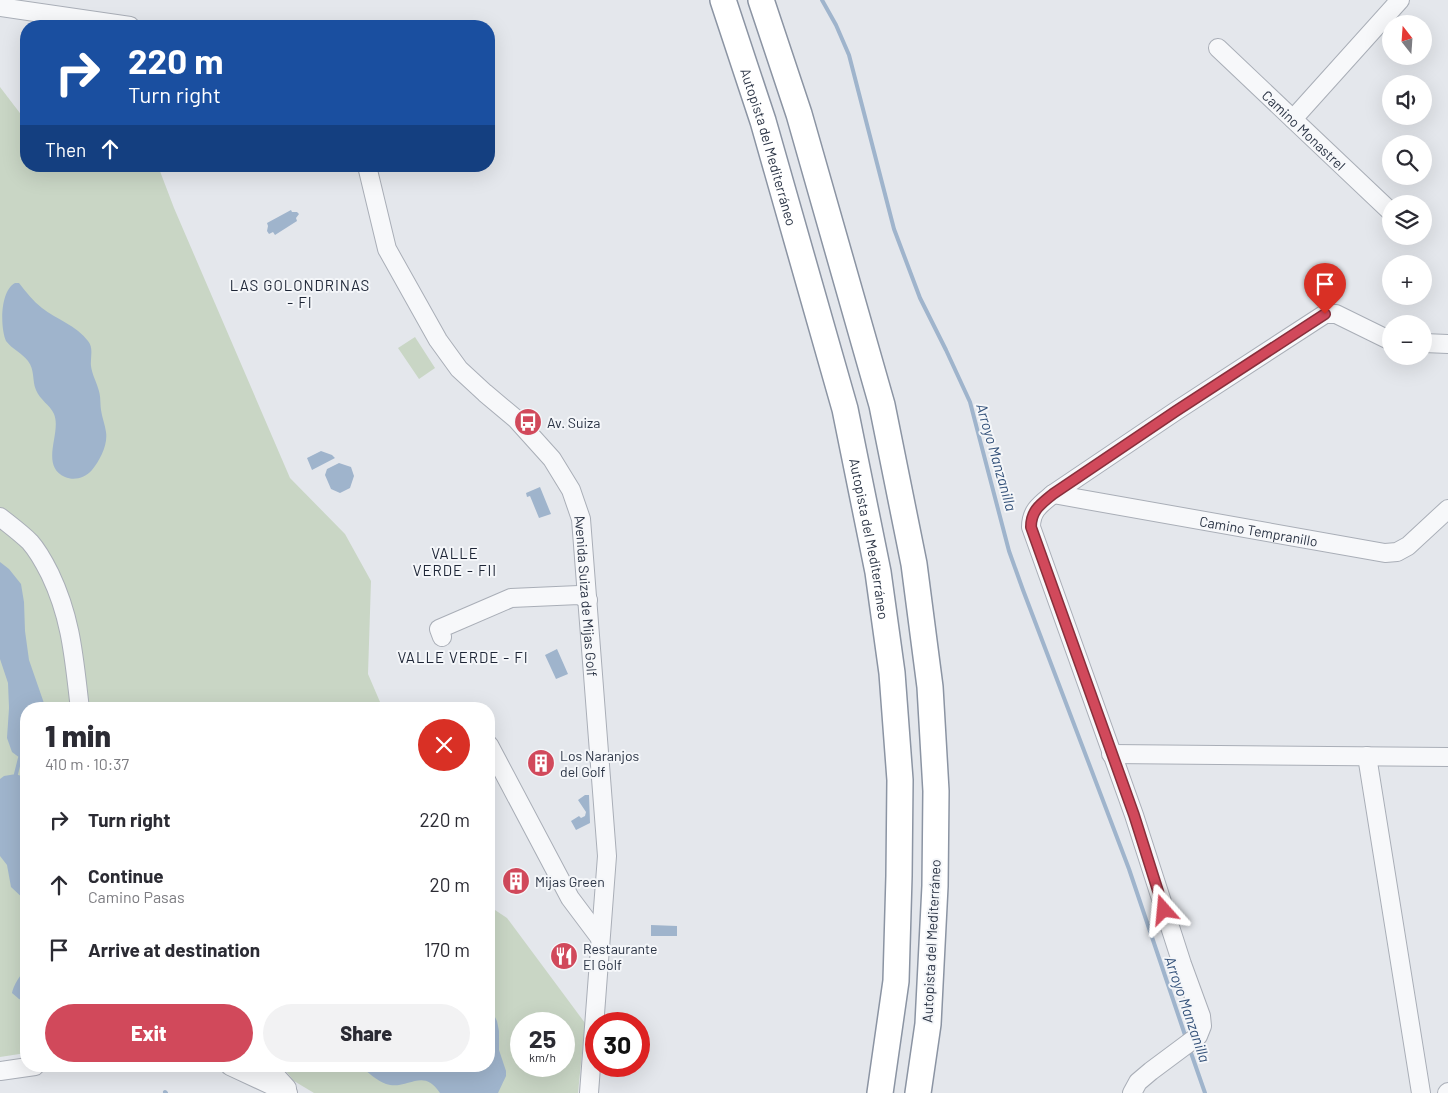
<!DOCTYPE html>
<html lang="en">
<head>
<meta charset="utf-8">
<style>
	body { margin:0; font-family:Barlow,sans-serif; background:#f2f2f3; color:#2b2b33; height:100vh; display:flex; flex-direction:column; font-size:19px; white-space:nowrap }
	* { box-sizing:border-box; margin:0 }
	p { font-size:16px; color:#7c7c81 }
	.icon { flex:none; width:28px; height:28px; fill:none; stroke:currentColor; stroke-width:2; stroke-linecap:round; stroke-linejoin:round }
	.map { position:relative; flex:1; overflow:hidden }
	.side { position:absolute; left:20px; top:702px; width:475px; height:370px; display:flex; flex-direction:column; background:#fff; border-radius:20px; box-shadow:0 5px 20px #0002 }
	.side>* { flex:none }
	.hud { position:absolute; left:20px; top:20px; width:475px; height:152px; border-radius:20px; box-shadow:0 5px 20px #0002; background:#1a4fa0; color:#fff; overflow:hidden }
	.needle { width:32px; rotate:343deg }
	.fabs { position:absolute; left:1382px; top:15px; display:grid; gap:10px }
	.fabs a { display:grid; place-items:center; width:50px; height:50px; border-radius:50%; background:#fff; box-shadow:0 5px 20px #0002; font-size:25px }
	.speed { position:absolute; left:510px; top:1012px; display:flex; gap:10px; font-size:25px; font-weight:700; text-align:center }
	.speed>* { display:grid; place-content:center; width:65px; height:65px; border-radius:50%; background:#fff; box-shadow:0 5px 20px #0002; line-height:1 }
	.speed small { font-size:12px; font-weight:400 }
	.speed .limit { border:8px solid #d22; background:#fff; color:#111 }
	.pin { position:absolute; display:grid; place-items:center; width:42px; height:42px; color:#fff; margin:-51px -21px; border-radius:50% 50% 50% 0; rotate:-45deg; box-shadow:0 0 5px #0007 }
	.pin .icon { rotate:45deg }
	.me { position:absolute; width:55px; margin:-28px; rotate:342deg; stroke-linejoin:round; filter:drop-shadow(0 0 4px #0008) }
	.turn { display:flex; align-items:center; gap:18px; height:105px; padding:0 25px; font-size:22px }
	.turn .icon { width:65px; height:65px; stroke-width:2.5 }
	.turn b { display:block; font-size:35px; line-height:42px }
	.then { display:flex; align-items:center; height:48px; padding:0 25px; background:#0003; gap:10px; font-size:19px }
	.round { display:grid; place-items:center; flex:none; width:52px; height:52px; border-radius:26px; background:#f2f2f3 }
	.head { display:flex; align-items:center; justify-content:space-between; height:85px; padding:0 25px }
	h1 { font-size:30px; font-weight:800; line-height:38px }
	.button { display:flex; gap:10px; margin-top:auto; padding:10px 25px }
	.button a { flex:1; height:58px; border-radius:30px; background:#d1495b; color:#fff; font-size:20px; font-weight:800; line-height:58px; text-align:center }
	.button a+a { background:#f2f2f3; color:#2b2b33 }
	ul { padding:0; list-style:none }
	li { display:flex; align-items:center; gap:15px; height:65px; padding:0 25px }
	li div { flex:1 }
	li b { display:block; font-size:19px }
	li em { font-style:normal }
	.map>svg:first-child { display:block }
	.green { fill:#c9d6c5; fill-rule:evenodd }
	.water { fill:#9fb4cc }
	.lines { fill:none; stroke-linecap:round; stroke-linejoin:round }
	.stream { stroke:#9fb4cc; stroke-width:4 }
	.minor-casing { stroke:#a9aeb7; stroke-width:20 }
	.highway-casing { stroke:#8b94a3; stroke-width:28 }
	.minor { stroke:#f7f8fa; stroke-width:18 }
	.highway { stroke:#fff; stroke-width:25 }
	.route-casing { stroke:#882f3b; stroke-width:12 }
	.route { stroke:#d1495b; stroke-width:9 }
	.labels { text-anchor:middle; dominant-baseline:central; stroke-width:4; stroke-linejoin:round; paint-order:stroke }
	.street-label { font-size:14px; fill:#2b3445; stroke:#f4f6f9 }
	.poi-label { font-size:14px; fill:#2b3445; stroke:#f4f6f9; text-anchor:start }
	.neighbourhood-label { font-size:15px; letter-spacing:1px; fill:#1d2536; stroke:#f4f6f9 }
	.water-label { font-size:15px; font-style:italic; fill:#34527a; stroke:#f4f6f9 }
</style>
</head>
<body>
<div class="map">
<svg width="1448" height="1093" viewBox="0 0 1448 1093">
	<rect width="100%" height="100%" fill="#e4e7ec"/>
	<path class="green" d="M 0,87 L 26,121 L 26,166 L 158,166 L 174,208 L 290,478 L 345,534 L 371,581 L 368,674 L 383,709 L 26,709 L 26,1053 L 0,1057 Z
		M 415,337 L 435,368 L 419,379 L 398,348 Z
		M 489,906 L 507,918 L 585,1023 L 578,1093 L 314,1093 L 294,1081 L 282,1066 L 489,1066 ZM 521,1024 L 564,1024 L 564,1066 L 521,1066 Z"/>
	<path class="water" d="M 291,210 L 292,212 L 297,212 L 299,214 L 296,218 L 297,221 L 275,235 L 273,232 L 269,234 L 267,231 L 268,226 L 267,223 Z
		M 15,283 L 19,283 C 26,292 33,301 42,308 C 56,319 77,326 88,341 C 94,348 90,358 91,366 C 92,374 96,381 98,388 C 101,396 100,402 101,410 C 102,417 105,425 106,432 C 108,445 100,460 92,470 C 85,478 74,481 65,477 C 39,465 62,433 54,414 C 50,405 40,400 36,390 C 32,381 35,370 28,361 C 22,353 12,349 6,341 C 0,327 0,291 15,283 Z
		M 321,451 L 332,455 L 335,458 L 312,470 L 307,458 Z
		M 339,463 L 351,467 L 354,476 L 350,488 L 340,493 L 331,489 L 325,475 L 327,469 Z
		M 540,487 L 551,514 L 539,518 L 530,496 L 527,497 L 526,493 Z
		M 0,562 L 9,569 L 21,584 L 24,602 L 25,631 L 29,660 L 46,709 L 26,709 L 26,759 L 20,758 L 12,752 L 7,738 L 9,708 L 8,683 L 0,659 Z
		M 557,649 L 568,674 L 556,679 L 545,655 Z
		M 16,774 L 26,778 L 26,901 L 11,887 L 7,865 L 0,856 L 0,779 L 4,776 Z
		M 585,795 L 589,795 L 590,823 L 576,830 L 571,821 L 579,816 L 581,818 L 585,816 L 586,812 L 578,800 Z
		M 651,925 L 677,926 L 677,936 L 651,936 Z
		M 26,970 L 26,1002 L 19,999 L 12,993 C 13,986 21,973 26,970 Z
		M 489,1005 L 497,1021 L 499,1031 L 499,1050 L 506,1071 L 506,1076 L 498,1093 L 440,1093 C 423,1066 407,1091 386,1084 C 377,1081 368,1072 360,1066 L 489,1066 Z"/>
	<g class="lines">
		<path class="stream" d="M 822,0 L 836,25 L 849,55 L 894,229 L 920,298 L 946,350 L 970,402 L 1009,551 L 1023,590 L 1129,869 L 1186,1038
			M 16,774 L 20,758
			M 1190,1050 L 1205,1093
			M 165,1092 L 166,1093"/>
		<g class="minor-casing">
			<g id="minor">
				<path d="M 0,7 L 130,26"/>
				<path id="s1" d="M 1218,48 L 1391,212"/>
				<path d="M 1293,119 L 1400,0"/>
				<path id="s2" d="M 367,166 L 387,249 L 438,340 L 459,369 L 485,393 L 516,419 L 552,459 L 571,490 L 581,519 L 607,856 L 589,1093"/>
				<path d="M 1424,343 L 1448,344"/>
				<path id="s3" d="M 1053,494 L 1385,553 L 1397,552 L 1408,546 L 1448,509"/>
				<path d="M 0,517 C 10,525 21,533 30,542 C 38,551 45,564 50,574 C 72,620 74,660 80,709"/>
				<path d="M 442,637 L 439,629 L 511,598 L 579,595 L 588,600"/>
				<path d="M 489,745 L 570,898 L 600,938"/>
				<path d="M 1111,754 L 1448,757"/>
				<path d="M 1367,756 L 1421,1093"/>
				<path d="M 230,1066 L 288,1093"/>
				<path d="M 267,1066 L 287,1088"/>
				<path d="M 0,1071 L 35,1066"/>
				<path d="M 1132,1093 L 1138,1082 L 1151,1071 L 1198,1036 L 1202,1026 L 1201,1016 L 1182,964 L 1134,815 L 1031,527 C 1031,510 1041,504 1053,494 L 1176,411 L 1325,314 L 1336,314 L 1391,341"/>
				<path d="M 1447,1093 L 1448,1092"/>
			</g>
		</g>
		<g class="highway-casing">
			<g id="highway">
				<path id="s4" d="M 723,0 L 763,121 L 845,409 L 878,572 L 892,673 L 900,780 L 899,876 L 896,981 L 880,1093"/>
				<path d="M 761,0 L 799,114 L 882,405 L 914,564 L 930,687 L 936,791 L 935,886 L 928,1024 L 918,1093"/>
			</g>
		</g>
		<use href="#minor" class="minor"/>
		<use href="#highway" class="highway"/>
	</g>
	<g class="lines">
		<g class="route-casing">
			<path id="route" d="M 1164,910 L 1134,815 L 1031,527 C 1031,510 1041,504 1053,494 L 1176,411 L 1325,314"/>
		</g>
		<use href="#route" class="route"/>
	</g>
	<defs>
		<g id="bus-disc" transform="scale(1.4375)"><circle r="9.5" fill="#d1495b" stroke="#f4f6f9"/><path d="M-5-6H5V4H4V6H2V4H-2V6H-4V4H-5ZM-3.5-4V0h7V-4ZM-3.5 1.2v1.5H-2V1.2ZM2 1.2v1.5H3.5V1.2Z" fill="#fff"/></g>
		<g id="building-disc" transform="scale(1.4375)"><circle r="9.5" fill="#d1495b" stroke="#f4f6f9"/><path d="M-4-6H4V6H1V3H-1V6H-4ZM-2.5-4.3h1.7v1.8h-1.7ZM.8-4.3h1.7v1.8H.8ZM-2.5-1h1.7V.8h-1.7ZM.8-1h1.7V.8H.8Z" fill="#fff"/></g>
		<g id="restaurant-disc" transform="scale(1.4375)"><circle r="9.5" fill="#d1495b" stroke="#f4f6f9"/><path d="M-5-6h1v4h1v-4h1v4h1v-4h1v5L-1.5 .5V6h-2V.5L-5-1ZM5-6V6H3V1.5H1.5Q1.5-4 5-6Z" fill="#fff"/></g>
	</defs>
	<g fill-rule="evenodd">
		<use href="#bus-disc" x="528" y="422"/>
		<use href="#building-disc" x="541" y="763"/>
		<use href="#building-disc" x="516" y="881"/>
		<use href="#restaurant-disc" x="564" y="956"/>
	</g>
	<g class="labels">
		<g class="street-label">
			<text stroke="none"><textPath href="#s1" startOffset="119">Camino Monastrel</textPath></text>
			<text stroke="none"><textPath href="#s4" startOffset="154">Autopista del Mediterráneo</textPath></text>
			<text stroke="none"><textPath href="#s3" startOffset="209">Camino Tempranillo</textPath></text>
			<text stroke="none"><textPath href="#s4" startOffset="559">Autopista del Mediterráneo</textPath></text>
			<text stroke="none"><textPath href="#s2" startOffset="499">Avenida Suiza de Mijas Golf</textPath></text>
			<text transform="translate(931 941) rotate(-87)">Autopista del Mediterráneo</text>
		</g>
		<g class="poi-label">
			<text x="547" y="422">Av. Suiza</text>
			<text x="560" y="755">Los Naranjos<tspan x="560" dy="16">del Golf</tspan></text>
			<text x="535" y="881">Mijas Green</text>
			<text x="583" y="948">Restaurante<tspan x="583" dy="16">El Golf</tspan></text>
		</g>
		<g class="neighbourhood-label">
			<text x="300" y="285">LAS GOLONDRINAS<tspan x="300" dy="17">- FI</tspan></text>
			<text x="455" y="553">VALLE<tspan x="455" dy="17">VERDE - FII</tspan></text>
			<text x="463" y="657">VALLE VERDE - FI</text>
		</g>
		<g class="water-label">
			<text transform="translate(997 457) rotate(74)">Arroyo Manzanilla</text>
			<text transform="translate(1188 1009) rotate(71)">Arroyo Manzanilla</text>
		</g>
	</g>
</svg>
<div class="fabs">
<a><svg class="needle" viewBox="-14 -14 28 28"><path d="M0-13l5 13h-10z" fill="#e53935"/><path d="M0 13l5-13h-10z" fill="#7c7c81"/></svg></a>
<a><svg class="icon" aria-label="sound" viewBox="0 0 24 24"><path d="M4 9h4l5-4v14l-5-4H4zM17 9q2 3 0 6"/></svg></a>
<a><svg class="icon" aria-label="search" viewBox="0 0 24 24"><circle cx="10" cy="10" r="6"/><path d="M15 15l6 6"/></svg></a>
<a><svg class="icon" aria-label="layers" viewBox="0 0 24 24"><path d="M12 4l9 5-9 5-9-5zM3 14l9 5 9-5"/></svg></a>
<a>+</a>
<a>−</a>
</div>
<div class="speed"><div>25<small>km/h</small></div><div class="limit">30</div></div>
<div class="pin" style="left:1325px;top:314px;background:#d93025"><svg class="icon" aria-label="arrive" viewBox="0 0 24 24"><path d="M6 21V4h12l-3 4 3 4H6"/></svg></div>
<svg class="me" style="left:1164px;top:910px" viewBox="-20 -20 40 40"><path d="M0-17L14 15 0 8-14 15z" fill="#d1495b" stroke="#fff" stroke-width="4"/></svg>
<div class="hud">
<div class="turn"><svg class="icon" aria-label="right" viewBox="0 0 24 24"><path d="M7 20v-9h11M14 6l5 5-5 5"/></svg><div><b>220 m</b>Turn right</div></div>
<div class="then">Then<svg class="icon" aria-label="ahead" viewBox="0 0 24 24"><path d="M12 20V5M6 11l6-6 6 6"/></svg></div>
</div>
<section class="side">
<div class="head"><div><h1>1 min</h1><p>410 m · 10:37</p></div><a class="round" style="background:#d93025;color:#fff"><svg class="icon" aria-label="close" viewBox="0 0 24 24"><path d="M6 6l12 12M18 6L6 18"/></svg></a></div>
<ul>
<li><svg class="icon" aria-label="right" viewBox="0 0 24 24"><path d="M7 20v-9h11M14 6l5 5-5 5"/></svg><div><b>Turn right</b></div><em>220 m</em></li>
<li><svg class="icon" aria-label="ahead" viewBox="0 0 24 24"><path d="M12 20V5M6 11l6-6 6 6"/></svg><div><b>Continue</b><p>Camino Pasas</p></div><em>20 m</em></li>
<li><svg class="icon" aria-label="arrive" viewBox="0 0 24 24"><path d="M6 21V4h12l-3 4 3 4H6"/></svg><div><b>Arrive at destination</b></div><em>170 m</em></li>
</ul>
<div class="button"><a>Exit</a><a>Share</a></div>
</section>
</div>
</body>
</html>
